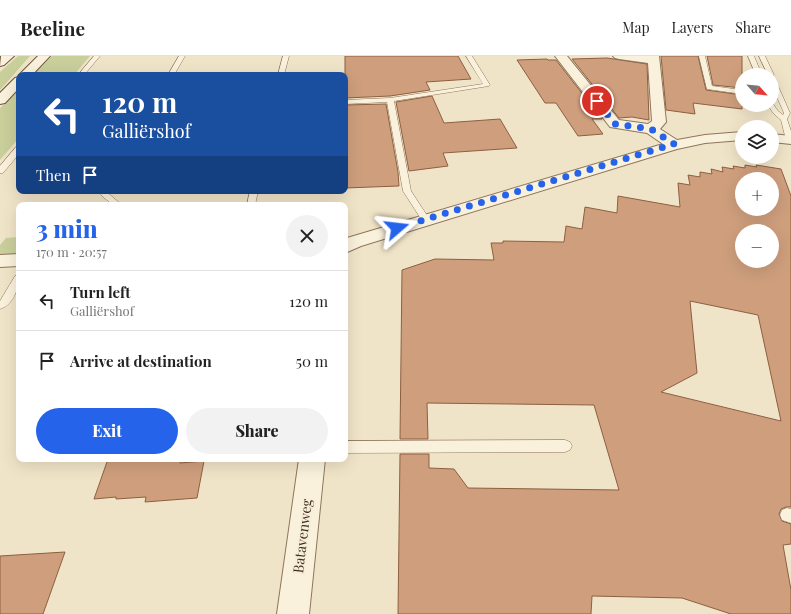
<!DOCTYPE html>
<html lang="en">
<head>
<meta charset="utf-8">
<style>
	body { margin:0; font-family:"Playfair Display",serif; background:#f2f2f2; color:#222; height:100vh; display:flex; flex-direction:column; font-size:15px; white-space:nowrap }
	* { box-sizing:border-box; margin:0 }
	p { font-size:13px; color:#767676 }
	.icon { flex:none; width:22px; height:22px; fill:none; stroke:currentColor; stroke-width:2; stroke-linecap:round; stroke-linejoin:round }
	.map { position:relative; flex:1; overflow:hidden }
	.side { position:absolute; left:16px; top:146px; width:332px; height:260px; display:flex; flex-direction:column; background:#fff; border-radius:8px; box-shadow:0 4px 16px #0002 }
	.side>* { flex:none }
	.banner { position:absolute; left:16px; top:16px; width:332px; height:122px; border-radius:8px; box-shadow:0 4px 16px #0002; background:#1a4fa0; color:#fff; overflow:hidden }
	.needle { width:26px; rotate:117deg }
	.tools { position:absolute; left:735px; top:12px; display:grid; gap:8px }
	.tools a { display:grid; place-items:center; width:44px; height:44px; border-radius:50%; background:#fff; box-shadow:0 4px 16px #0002; font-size:20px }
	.pin { position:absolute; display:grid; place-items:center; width:34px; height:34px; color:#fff; margin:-17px; border:2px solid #fff; border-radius:50%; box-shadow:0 1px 4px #0007 }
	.me { position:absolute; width:44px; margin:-22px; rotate:73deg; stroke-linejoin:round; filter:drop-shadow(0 0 3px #0008) }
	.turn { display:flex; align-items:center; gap:14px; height:84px; padding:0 20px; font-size:18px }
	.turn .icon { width:52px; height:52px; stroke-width:2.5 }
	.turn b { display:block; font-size:28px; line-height:34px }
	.then { display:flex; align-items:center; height:38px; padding:0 20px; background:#0003; gap:8px; font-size:15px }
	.round { display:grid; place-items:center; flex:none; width:42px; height:42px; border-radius:21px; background:#f2f2f2 }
	.head { display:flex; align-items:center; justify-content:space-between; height:68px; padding:0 20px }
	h1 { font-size:24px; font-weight:800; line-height:30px; color:#2563eb }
	.cta { display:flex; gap:8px; margin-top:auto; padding:8px 20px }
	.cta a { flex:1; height:46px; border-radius:24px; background:#2563eb; color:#fff; font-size:16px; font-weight:800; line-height:46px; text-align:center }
	.cta a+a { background:#f2f2f2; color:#222 }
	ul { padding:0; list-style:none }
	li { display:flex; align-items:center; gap:12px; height:60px; padding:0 20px; border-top:1px solid #e0e0e0 }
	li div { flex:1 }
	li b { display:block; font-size:15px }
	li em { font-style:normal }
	header { display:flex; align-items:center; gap:24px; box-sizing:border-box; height:56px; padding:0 20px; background:#fff; border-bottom:1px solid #e0e0e0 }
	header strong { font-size:19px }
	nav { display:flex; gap:22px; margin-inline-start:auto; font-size:14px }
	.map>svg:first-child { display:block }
	.green { fill:#c9cf9b }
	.building { fill:#cf9f7d; stroke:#8d5f41; fill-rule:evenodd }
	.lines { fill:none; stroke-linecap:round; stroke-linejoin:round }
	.lane-casing { stroke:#8d765c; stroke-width:1 }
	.street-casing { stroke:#8d765c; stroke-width:2 }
	.secondary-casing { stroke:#6f573f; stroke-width:2 }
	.lane { fill:#faf1dc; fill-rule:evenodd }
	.street { fill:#faf1dc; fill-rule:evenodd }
	.secondary { fill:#faf1dc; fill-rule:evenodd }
	.route { stroke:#2563eb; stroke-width:7; stroke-dasharray:0 12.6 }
	.labels { text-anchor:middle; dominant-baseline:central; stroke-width:4; stroke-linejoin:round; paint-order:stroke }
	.near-street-label { font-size:14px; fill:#3d2e20; stroke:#f7eed8 }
</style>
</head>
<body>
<header>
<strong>Beeline</strong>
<nav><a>Map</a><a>Layers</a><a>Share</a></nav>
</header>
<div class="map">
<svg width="791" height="558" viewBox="0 0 791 558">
	<rect width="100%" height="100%" fill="#f0e4c8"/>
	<path class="green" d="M 18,0 L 30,0 L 0,34 L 0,16 Z
		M 52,0 L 90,0 L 74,19 L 33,19 Z
		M 19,33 L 19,82 L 0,104 L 0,52 Z
		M 19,181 L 19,199 L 0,200 L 0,189 L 6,182 Z"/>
	<path class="building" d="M 345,0 L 458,0 L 471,23 L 426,26 L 430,34 L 390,40 L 345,42 Z
		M 661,0 L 698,0 L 706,34 L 742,39 L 742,53 L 693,47 L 695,58 L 666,54 Z
		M 707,0 L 742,0 L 742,32 L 713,29 Z
		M 607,2 L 647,8 L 649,64 L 632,61 L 619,62 L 572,3 Z
		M 547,3 L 548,4 L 556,4 L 602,63 L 592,63 L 603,78 L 578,80 L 556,47 L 545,47 L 517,4 Z
		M 432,40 L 444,67 L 500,63 L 517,92 L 443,97 L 448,110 L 409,115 L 396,46 Z
		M 386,48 L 398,116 L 399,130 L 345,132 L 345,49 Z
		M 745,109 L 757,111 L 756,109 L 781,113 L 791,140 L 791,451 L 786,451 L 781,453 L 779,458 L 782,465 L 791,468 L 791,488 L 783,489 L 791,534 L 791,558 L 731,558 L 682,542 L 592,540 L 591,558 L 398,558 L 400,398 L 429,398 L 429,412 L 454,413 L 468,432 L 619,434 L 594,349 L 427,347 L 428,383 L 400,383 L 402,214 L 435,203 L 494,204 L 491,187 L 503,187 L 503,185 L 564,186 L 566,170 L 582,173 L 585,151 L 617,157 L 618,140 L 680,151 L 678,127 L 690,129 L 688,119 L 700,121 L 700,116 L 712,118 L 711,113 L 723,116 L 722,111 L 734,113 L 733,110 L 745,112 ZM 742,123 L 772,123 L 772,153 L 742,153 ZM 742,175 L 772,175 L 772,205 L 742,205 ZM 690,245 L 758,259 L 781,365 L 661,336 L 697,317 Z
		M 108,403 L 181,403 L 180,407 L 204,405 L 197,442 L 145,446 L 146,441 L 116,443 L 116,441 L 94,443 Z
		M 65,496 L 43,558 L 0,558 L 0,500 Z"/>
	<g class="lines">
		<g class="lane-casing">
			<path id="lane" d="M 94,0 L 100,0 L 84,19 L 78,19 Z
				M 179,0 L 185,0 L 174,19 L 168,19 Z
				M 283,0 L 289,0 L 284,19 L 278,19 Z
				M 466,0 L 472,0 L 490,29 L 489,30 L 394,45 L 411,135 L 430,164 L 426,167 L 423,166 L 403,135 L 387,46 L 345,48 L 345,44 L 390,42 L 483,28 Z
				M 699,0 L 705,0 L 712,30 L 742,34 L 742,38 L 707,33 Z
				M 748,0 L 754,0 L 762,19 L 756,19 Z
				M 759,0 L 765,0 L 774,19 L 773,20 L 768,19 Z
				M 772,21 L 775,23 L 790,57 L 787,63 L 791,75 L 791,86 L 786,84 L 781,64 L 773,57 L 768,49 L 773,48 L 778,55 L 783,59 L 784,57 L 772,30 Z
				M 16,91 L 19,91 L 19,98 L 3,117 L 0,117 L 0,110 Z
				M 103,135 L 111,135 L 109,138 L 122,149 L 113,149 L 102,140 L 101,138 Z
				M 250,135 L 258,135 L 255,149 L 247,149 Z
				M 19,219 C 19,231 14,249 0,253 L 0,245 L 15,220 Z
				M 565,384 L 570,386 L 572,390 L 570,394 L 565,396 L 345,397 L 345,385 Z
				M 787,452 L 791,453 L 791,467 L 782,464 L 780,459 L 782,454 Z"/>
		</g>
		<g class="street-casing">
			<path id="street" d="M 555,0 L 567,0 L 619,64 L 648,68 L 652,65 L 648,7 L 619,3 L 615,2 L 613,0 L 659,0 L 666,66 L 660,73 L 677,84 L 705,79 L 742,76 L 742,84 L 705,87 L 677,93 L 361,190 L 345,197 L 345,183 L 347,182 L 663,88 L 647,77 L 610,71 Z
				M 772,78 L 791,80 L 791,88 L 772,86 Z
				M 19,198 L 19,210 L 0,211 L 0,199 Z
				M 299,403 L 325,403 L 309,558 L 277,558 Z"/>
		</g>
		<g class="secondary-casing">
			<path id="secondary" d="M 1,0 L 14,0 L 4,9 L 0,10 Z
				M 38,0 L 50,0 L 32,19 L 19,19 Z
				M 19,21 L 19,32 L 5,47 L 0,48 L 0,37 L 15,22 Z"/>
		</g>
		<use href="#lane" class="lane"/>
		<use href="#street" class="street"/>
		<use href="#secondary" class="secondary"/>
	</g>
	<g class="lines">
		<path class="route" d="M 397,172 L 674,88 L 651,73 L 615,68 L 597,45"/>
	</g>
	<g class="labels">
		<g class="near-street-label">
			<text transform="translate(302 480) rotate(-83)">Batavenweg</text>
		</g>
	</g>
</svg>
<div class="tools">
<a><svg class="needle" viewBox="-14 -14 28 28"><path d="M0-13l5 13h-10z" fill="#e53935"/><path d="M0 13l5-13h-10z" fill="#767676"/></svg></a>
<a><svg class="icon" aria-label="layers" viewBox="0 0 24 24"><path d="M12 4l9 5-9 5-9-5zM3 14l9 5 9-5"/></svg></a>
<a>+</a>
<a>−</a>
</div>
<div class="pin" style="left:597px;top:45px;background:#d93025"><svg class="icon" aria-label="arrive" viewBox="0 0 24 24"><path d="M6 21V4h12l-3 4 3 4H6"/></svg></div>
<svg class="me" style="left:397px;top:172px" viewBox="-20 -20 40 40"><path d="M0-17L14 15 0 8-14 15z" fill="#2563eb" stroke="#fff" stroke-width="4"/></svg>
<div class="banner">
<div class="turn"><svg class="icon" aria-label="left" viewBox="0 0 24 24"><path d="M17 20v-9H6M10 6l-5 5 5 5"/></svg><div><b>120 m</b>Galliërshof</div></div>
<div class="then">Then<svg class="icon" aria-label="arrive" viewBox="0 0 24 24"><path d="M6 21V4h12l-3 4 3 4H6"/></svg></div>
</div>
<section class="side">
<div class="head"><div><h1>3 min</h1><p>170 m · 20:57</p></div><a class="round"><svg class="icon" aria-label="close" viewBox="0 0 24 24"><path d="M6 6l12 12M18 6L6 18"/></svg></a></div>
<ul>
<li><svg class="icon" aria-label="left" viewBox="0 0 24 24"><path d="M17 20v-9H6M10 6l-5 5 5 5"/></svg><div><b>Turn left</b><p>Galliërshof</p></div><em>120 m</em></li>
<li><svg class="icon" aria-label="arrive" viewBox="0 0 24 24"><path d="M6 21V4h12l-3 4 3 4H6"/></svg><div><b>Arrive at destination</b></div><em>50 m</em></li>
</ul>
<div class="cta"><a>Exit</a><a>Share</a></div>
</section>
</div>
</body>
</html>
